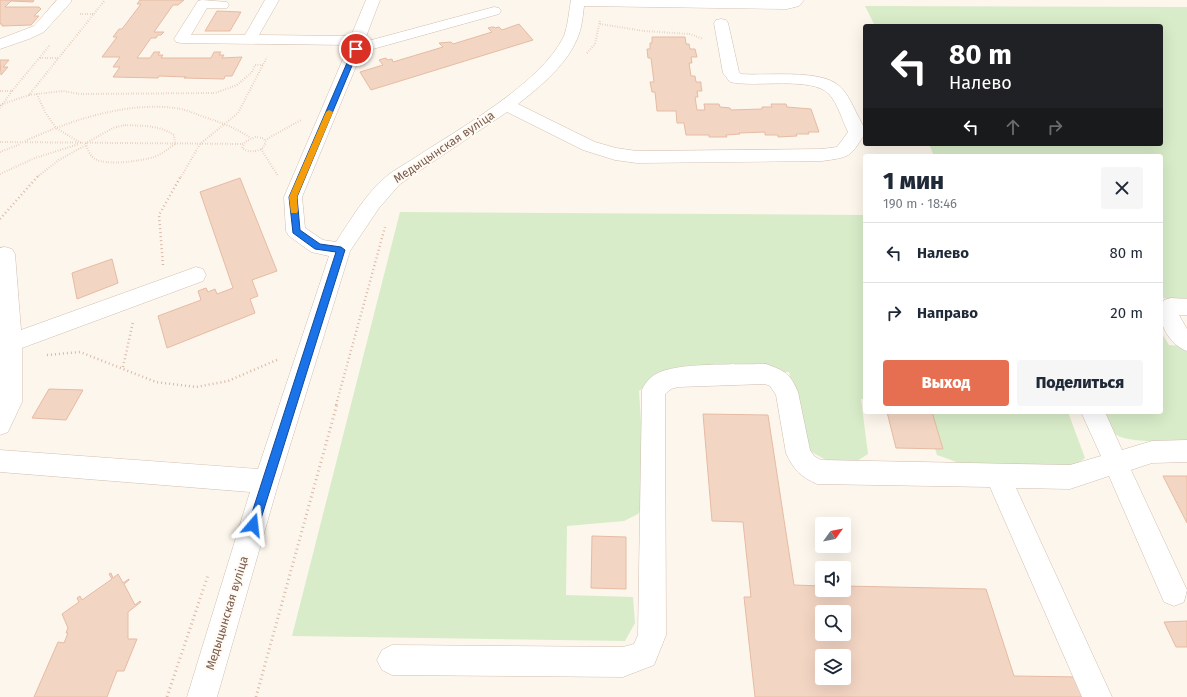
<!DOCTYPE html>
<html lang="ru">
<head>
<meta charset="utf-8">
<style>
	body { margin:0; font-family:"Fira Sans",sans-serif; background:#f6f6f7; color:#1f2937; height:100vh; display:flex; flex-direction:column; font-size:15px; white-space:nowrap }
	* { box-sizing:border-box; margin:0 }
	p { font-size:13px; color:#747a83 }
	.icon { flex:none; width:22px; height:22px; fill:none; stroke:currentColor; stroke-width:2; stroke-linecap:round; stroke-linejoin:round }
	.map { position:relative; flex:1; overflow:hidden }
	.drawer { position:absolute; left:863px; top:154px; width:300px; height:260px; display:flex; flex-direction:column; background:#fff; border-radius:4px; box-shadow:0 4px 16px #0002 }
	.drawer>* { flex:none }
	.hud { position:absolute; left:863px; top:24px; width:300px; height:122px; border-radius:4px; box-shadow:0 4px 16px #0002; background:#202124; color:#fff; overflow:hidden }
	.needle { width:26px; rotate:57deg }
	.buttons { position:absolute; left:815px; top:517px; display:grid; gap:8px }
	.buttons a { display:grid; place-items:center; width:36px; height:36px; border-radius:4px; background:#fff; box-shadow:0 4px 16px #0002; font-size:20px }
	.pin { position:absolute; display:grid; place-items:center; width:34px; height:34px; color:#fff; margin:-17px; border:2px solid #fff; border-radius:50%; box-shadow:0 1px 4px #0007 }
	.me { position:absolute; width:44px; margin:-22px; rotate:17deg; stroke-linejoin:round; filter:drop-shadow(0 0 3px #0008) }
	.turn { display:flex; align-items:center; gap:14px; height:84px; padding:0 20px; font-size:18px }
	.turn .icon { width:52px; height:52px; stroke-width:2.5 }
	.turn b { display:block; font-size:28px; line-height:34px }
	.lanes { display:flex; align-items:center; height:38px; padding:0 20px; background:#0003; justify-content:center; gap:20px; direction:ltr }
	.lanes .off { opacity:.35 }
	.round { display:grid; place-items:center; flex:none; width:42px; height:42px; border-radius:4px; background:#f6f6f7 }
	.summary { display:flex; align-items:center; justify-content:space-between; height:68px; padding:0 20px }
	h1 { font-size:24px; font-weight:800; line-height:30px }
	.action { display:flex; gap:8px; margin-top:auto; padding:8px 20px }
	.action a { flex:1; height:46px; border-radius:4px; background:#e76f51; color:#fff; font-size:16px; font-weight:800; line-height:46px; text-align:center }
	.action a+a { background:#f6f6f7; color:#1f2937 }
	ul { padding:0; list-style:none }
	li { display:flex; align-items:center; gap:12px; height:60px; padding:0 20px; border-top:1px solid #e0e1e3 }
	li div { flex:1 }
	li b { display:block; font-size:15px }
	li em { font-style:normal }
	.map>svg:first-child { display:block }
	.green { fill:#d8ecc9 }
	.building { fill:#f3d5c3; stroke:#e6bba3; fill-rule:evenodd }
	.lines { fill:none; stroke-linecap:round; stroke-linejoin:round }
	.minor-casing { stroke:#d1beb0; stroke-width:1 }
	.path-far2 { stroke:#d9b8a5; stroke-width:2; stroke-dasharray:0.5 2; stroke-linecap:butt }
	.path-far1 { stroke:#d9b8a5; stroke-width:2.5; stroke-dasharray:1 3; stroke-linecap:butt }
	.path { stroke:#d9b8a5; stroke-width:3; stroke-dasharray:1 3.5; stroke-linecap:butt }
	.minor { fill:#fff; fill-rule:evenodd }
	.route { fill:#1a73e8; stroke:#114b97 }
	.slow { fill:#f59e0b }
	.labels { text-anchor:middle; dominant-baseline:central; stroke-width:4; stroke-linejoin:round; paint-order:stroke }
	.street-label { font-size:12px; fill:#7a5c4d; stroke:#fffaf3 }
</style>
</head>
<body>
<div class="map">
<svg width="1187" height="697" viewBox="0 0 1187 697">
	<rect width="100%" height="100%" fill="#fdf6ec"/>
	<path class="green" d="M 865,6 L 1187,7 L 1187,298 L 1161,298 L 1161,156 L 934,156 L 929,144 L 1161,144 L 1161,26 L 875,26 Z
		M 400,212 L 865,215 L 865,399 L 861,399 L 868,454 L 857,461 L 826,460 L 808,450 L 789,372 L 679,373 L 659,376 L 639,391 L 646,498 L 638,514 L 624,521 L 567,526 L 566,595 L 633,597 L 635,623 L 625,641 L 292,636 Z
		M 1161,332 L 1169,345 L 1187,346 L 1187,440 C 1167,440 1122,446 1109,429 C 1105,424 1103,417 1100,412 L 1161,412 Z
		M 924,412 L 1068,412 L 1085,458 L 1067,471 L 965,465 L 937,455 Z"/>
	<path class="building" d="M 0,0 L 34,0 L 33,2 L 11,1 L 5,7 L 39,7 L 41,9 L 34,16 L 39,16 L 31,25 L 2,26 L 2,24 L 0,24 Z
		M 140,0 L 184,0 L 178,5 L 173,5 L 154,32 L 164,32 L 161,35 L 158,35 L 156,38 L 151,38 L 137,58 L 150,58 L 154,52 L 160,52 L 158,55 L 163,55 L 161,58 L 211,58 L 214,52 L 221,52 L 219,55 L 224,55 L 222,58 L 242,57 L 232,76 L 225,76 L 224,79 L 184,78 L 186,77 L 159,76 L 158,78 L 113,77 L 120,67 L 113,67 L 120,57 L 102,57 L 117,37 L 113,37 L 119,29 L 122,29 L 141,4 L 137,4 Z
		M 217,11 L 241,12 L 230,31 L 205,31 Z
		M 519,24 L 533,40 L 371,90 L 360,72 L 383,65 L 379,60 L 382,59 L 386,58 L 387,60 L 392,59 L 393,62 L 443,47 L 439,43 L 451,42 L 453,44 L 492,32 L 488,28 L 492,27 L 494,27 L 495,28 L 499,27 L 502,30 Z
		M 652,37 L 685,37 L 686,44 L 689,44 L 690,49 L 695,49 L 697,57 L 691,57 L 692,63 L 689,63 L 691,76 L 695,76 L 696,82 L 701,82 L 701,86 L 702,91 L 697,91 L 698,97 L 695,97 L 697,110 L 705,110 L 704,104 L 719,104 L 720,107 L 730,108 L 731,110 L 762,109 L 762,107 L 772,107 L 771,104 L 786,104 L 787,107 L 811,109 L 819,132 L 808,132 L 809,134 L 796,134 L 797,136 L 778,137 L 778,135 L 765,135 L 765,132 L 739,133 L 740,134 L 726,135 L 727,137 L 709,137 L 709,135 L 686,135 L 684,123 L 677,123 L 676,111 L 657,111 L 655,92 L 652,92 L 650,82 L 654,82 L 651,58 L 648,58 L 647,49 L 650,49 L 650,43 L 652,43 Z
		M 0,60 L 9,60 L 3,67 L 8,67 L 1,75 Z
		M 240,178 L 277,271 L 252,280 L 258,296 L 250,299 L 255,313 L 167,348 L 158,316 L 201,300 L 198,291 L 206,288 L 208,292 L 215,289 L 217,294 L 233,288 L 200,192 Z
		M 112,259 L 118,283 L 77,299 L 72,273 Z
		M 49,389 L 83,390 L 66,420 L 32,418 Z
		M 887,412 L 932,412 L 943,449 L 896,448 Z
		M 703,414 L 768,415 L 794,585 L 822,586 L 822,590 L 844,590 L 844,586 L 986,589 L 1014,676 L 1080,677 L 1088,697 L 755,697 L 744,597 L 751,597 L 743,522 L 712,521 ZM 822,612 L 844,612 L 844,634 L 822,634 ZM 822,656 L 844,656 L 844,678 L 822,678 Z
		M 1163,476 L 1187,476 L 1187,523 Z
		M 592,536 L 626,537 L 626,589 L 591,588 Z
		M 111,573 L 113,578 L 118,574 L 123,583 L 129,579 L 129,580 L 124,584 L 135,605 L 140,601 L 141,602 L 128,612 L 128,639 L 137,639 L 124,671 L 117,671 L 107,697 L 34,697 L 58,642 L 64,643 L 68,633 L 66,633 L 68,628 L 62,614 L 79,602 L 77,598 L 80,596 L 82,600 L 112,579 L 109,574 Z
		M 1187,621 L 1187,647 L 1176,647 L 1164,622 Z"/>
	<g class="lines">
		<g class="minor-casing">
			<path id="minor" d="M 57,0 L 71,0 L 71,2 L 44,32 L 29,39 L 0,49 L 0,39 L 34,26 Z
				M 202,0 L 227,2 L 229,5 L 227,8 L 207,8 L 191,35 L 245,35 L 265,0 L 279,0 L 259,35 L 351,36 L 366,0 L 380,0 L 364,42 L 494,7 L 499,8 L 501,11 L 499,14 L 362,52 L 302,197 L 305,228 L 323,240 L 336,242 C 351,219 366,193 388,175 C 396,169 405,164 413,159 C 458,129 541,84 564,36 C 568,25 569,11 571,0 L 804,0 L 799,6 L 787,9 L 584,6 C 583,15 582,26 579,34 C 569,63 541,86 518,104 L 595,142 L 616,148 L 637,151 L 822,149 L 837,147 L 848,132 C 842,120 838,104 829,94 C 812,76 755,88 730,82 L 723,73 L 714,23 L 716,20 L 721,19 L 726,20 L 728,23 L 739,72 L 741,74 C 765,76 819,69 838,85 C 846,91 851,102 855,110 C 858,117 864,125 865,133 C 850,158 850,157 822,161 L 637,163 L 615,160 L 583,150 L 507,112 L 400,184 L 379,208 L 350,251 L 279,481 L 217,697 L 187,697 L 250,492 L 0,472 L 0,450 L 258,469 L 329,256 L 311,252 L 289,236 L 286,231 L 284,197 L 349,45 L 181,43 L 176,42 L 174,39 L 198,1 Z
				M 5,247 L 12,249 L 15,254 L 21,330 L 196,267 L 203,269 L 206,275 L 203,281 L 22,348 L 22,402 L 8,432 L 0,435 L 0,248 Z
				M 1171,298 L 1187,299 L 1187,315 L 1179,315 L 1187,329 L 1187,351 C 1169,345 1153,318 1164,300 Z
				M 766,364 C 785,371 790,373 798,392 L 810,450 L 814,456 L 821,460 L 1070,465 L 1101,456 L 1081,412 L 1105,412 L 1122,450 L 1152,441 L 1187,440 L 1187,462 L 1152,463 L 1131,470 L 1187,590 L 1184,602 L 1174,606 L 1164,602 L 1109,476 L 1070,489 L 1016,488 L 1112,697 L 1082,697 L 990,487 L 817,484 C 801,477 793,469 786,453 L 776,395 L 770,386 L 765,384 L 678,387 L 671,389 L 665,394 L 666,635 L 654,665 L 623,677 L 392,675 L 382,670 L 377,660 L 382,650 L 392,645 L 623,647 L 634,644 L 638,635 L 642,390 C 645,383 649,378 656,374 C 676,362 740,365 766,364 Z"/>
		</g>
		<path class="path-far2" d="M 80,14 L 93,14
			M 600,24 L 644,31 L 690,34 L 703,39
			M 587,53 L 595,44 L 600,20
			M 40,58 L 58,58
			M 0,91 L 12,91 L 50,45
			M 37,94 L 45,112 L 56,128 L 81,143
			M 29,95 L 63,91 L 80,94 L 215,93 L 237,85 L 252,72 L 255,65 L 263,65
			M 0,105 L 29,95 L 105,0
			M 0,108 L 12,91
			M 125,125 C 143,126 159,125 174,135 L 175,144 C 168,149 162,154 154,157 C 141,161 106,166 95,159 C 90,156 87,149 86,143 L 113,128 Z
			M 255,137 L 263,138 L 266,142 L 263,148 C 256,152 249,153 242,148 L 245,142 Z
			M 265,140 L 301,120
			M 25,141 C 71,120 130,100 181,109 C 190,111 198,115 207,118 C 223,123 237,129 251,138
			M 0,142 L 243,144
			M 261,149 L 278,176
			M 0,152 L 21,144
			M 0,174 L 35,158 L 79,144
			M 37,177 L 59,160 L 86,145
			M 181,177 L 200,144 L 238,113 L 267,57"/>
		<path class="path-far1" d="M 0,219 L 38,176
			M 163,265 L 159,215 L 181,176
			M 47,355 L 80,352 L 156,382 L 196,387 L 228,381 L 279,359
			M 123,367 L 133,322
			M 336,405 L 385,227"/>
		<path class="path" d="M 167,697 L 208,575
			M 256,697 L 337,404"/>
		<use href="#minor" class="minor"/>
	</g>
	<path class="route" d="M 356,47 L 359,49 L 297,197 L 300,230 L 320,244 L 341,247 L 345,250 L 259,525 L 257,528 L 253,530 L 249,528 L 248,525 L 336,252 L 315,249 L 293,233 L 289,197 L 353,49 Z"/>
	<path class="slow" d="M 329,110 L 333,112 L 297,197 L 298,211 L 297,213 L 291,213 L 289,197 L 326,112 Z"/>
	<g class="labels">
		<g class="street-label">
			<text transform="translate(444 147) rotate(-34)">Медыцынская вуліца</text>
			<text transform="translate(227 613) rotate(-73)">Медыцынская вуліца</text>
		</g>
	</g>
</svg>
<div class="buttons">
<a><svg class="needle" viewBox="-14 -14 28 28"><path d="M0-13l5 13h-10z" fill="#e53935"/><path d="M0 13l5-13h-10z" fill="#747a83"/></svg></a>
<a><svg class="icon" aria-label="sound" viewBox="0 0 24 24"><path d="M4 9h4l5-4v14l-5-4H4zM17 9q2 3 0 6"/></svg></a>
<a><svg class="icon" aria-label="search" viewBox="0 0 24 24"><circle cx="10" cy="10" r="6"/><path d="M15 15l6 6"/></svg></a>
<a><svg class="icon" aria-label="layers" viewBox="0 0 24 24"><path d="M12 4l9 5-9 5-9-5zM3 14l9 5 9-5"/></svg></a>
</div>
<div class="pin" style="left:356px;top:49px;background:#d93025"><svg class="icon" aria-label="arrive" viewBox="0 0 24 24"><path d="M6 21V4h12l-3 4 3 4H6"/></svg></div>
<svg class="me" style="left:253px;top:525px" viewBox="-20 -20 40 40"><path d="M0-17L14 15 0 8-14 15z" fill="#1a73e8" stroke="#fff" stroke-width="4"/></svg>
<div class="hud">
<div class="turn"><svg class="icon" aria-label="left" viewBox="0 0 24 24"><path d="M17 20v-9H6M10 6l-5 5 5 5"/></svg><div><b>80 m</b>Налево</div></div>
<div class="lanes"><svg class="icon" aria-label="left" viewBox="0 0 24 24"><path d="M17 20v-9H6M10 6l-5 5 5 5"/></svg><svg class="icon off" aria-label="ahead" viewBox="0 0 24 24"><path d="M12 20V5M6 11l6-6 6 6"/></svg><svg class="icon off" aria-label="right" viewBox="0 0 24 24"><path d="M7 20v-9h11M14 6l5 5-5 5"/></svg></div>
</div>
<section class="drawer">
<div class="summary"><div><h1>1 мин</h1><p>190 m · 18:46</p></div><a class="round"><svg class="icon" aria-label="close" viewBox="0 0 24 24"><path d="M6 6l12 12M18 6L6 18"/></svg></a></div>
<ul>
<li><svg class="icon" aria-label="left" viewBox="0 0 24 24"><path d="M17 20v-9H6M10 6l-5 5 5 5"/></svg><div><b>Налево</b></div><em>80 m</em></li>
<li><svg class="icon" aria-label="right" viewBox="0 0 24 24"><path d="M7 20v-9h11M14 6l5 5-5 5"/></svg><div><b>Направо</b></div><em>20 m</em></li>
</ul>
<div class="action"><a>Выход</a><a>Поделиться</a></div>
</section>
</div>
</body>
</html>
